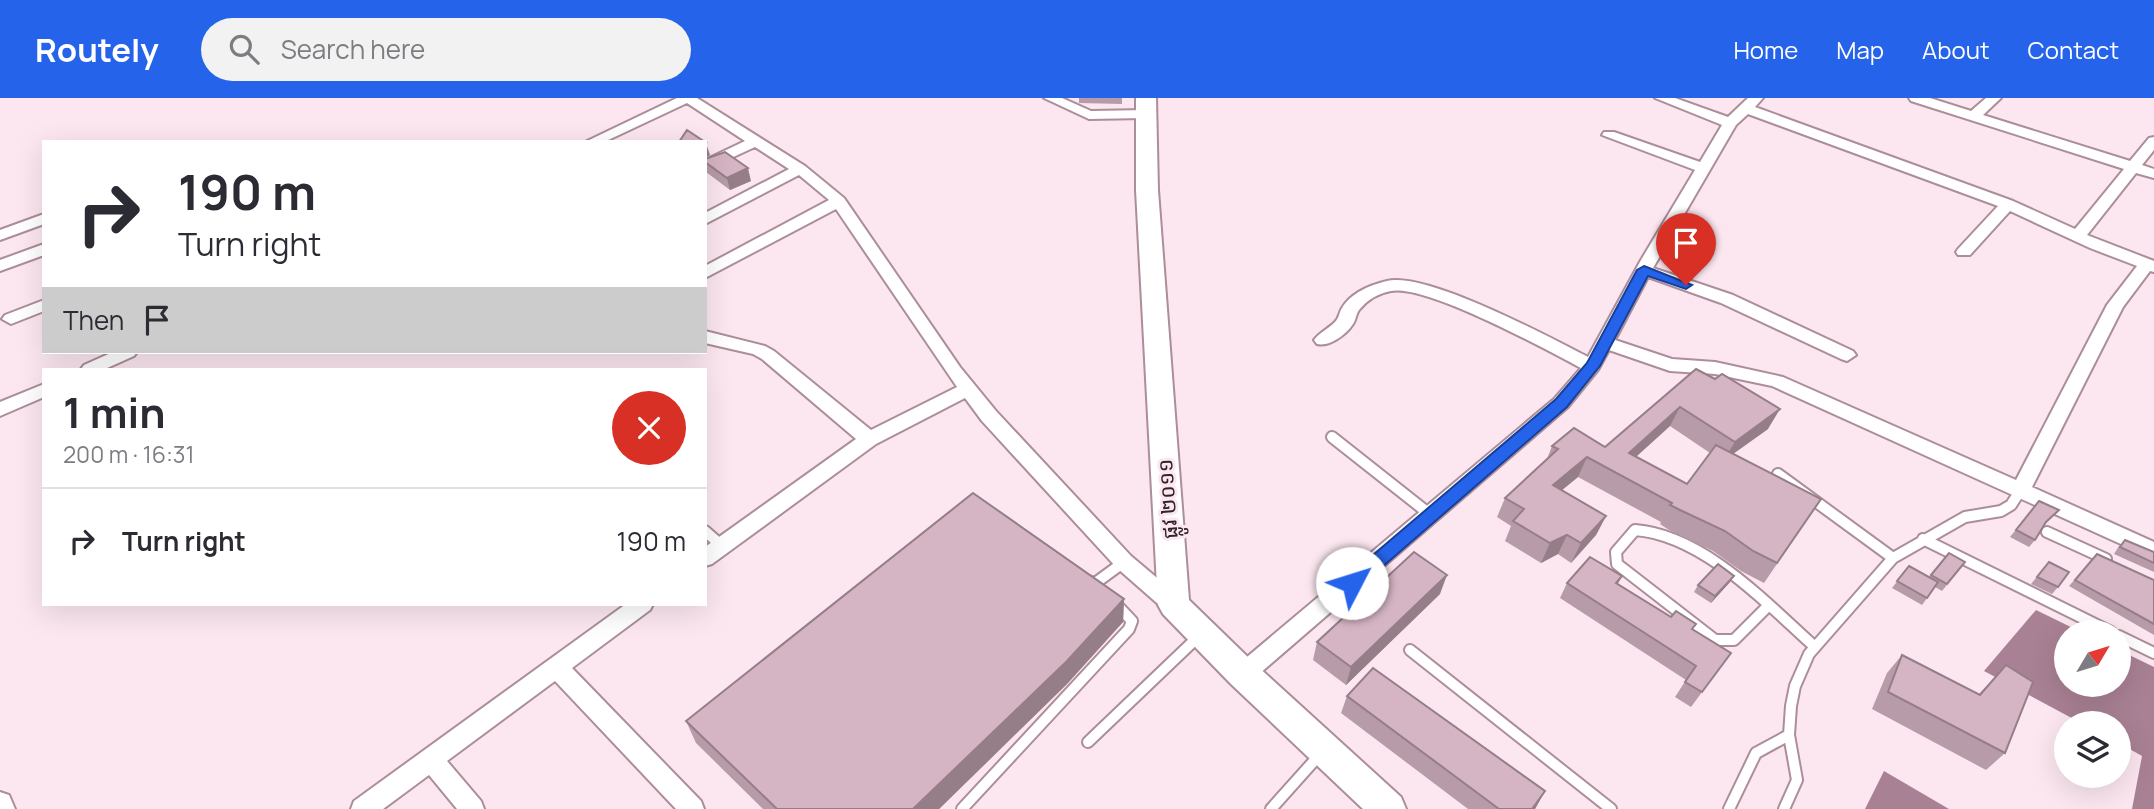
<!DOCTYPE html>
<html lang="en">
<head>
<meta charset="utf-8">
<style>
	body { margin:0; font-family:Manrope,"Noto Sans Khmer",sans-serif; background:#f2f2f3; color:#2b2b33; height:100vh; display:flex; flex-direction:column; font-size:26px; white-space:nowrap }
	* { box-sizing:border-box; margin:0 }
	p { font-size:23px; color:#7c7c81 }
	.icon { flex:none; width:38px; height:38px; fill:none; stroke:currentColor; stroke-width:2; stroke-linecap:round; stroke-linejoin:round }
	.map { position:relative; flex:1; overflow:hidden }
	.panel { position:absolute; left:42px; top:270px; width:665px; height:238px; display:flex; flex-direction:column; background:#fff; border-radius:0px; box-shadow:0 7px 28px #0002 }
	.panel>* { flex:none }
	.guide { position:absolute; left:42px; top:42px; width:665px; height:214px; border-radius:0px; box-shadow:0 7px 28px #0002; background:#fff; color:#2b2b33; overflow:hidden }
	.needle { width:46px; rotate:52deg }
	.fabs { position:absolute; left:2054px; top:522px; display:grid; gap:14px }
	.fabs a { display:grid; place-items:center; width:77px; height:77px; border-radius:50%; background:#fff; box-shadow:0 7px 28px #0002; font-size:35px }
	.pin { position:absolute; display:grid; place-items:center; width:60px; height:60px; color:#fff; margin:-72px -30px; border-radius:50% 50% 50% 0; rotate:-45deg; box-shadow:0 0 7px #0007 }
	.pin .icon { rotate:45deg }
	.me { position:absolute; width:77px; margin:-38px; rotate:50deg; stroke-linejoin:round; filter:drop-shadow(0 0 5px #0008) }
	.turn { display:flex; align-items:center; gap:24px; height:147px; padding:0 21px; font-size:32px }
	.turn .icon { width:91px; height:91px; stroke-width:2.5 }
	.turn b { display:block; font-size:49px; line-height:60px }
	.then { display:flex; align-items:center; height:66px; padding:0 21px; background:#0003; gap:14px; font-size:26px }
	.round { display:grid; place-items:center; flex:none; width:74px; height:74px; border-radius:37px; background:#f2f2f3 }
	.overview { display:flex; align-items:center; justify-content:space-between; height:119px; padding:0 21px }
	h1 { font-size:42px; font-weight:700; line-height:52px }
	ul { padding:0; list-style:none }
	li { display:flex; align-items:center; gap:21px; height:105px; padding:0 21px; border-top:2px solid #e1e1e2 }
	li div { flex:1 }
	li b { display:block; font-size:26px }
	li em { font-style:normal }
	header { display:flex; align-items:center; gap:42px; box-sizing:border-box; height:98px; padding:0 35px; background:#2563eb; color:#fff }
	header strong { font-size:33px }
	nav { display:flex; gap:38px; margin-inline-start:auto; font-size:24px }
	.search { width:490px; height:63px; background:#f2f2f3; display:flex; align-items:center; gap:18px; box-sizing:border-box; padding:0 24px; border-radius:38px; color:#7c7c81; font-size:26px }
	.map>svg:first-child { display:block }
	.water { fill:#a98194 }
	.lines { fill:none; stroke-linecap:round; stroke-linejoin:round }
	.service-casing { stroke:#ac8d9b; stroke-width:14 }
	.minor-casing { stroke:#ac8d9b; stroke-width:4 }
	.secondary-casing { stroke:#ac8d9b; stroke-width:4 }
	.service { stroke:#fff; stroke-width:10 }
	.minor { fill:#fff; fill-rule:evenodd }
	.secondary { fill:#fff; fill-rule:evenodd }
	.wall { fill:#b79ba8; fill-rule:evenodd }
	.shaded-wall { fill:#957e88 }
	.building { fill:#d5b4c3; stroke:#957e88; stroke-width:2 }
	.route { fill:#2563eb; stroke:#184099; stroke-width:2 }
	.labels { text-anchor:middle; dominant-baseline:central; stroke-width:6; stroke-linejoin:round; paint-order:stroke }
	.street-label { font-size:21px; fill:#2f2228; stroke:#fce7f0 }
</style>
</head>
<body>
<header>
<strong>Routely</strong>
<div class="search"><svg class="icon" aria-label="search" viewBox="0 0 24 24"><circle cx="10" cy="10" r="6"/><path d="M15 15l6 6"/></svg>Search here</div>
<nav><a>Home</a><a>Map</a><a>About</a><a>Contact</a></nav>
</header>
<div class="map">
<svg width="2154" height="711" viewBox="0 0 2154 711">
	<rect width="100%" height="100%" fill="#fce7f0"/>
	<path class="water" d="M 2036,512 L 2081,534 L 2067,534 L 2067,586 L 2119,586 L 2119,552 L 2154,569 L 2154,711 L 2132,711 L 2142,658 L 2119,645 L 2119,625 L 2081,625 L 1984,573 Z
		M 1884,673 L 1949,711 L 1865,711 Z"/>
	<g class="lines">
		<g class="service-casing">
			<path id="service" d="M 1332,339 L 1432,418
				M 1778,376 L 1893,460
				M 705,433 L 722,448
				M 2047,434 L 2106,461
				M 1923,441 L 2111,534
				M 1091,484 L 1094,486 L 1124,464
				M 1768,508 L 1734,542 L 1715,542 L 1617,466 L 1616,454 L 1635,432 C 1703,437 1766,505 1815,549
				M 2119,538 L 2154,555
				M 1410,552 L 1611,711
				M 1088,644 L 1199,538
				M 962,711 L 1129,531 L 1132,523 L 1115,505
				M 1271,711 L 1322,654
				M 1729,711 L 1756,655 L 1789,637
				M 1784,711 L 1797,682 L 1789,637 L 1791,608 L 1795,588 L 1809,556 L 1893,460 L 1965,419 L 2001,413 L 2011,407 L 2020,393"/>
		</g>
		<g class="minor-casing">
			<path id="minor" d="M 677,0 L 697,0 L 805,68 L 844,100 L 960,269 L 996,313 L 1131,458 L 1182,501 L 1185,507 L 1182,513 L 1174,516 L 1166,513 L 1117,470 L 982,323 L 965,300 L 876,346 L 712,466 L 705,468 L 705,449 L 856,341 L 762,261 L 753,256 L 705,245 L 705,233 L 765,248 L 774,253 L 871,332 L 957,289 L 836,111 L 705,180 L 705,168 L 829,102 L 799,77 L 705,126 L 705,115 L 789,71 L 755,49 L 705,72 L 705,62 L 745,43 L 687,5 L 604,44 L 585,44 Z
				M 1044,0 L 1062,0 L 1091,13 L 1146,12 L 1153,16 L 1146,20 L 1089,21 Z
				M 1655,0 L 1675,0 L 1728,19 L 1748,0 L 1763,0 L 1755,9 L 2013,103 L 2075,131 L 2124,71 L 1911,3 L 1909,0 L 1930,0 L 1971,13 L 1986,0 L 2001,0 L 1983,17 L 2130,63 L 2149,40 L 2154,39 L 2154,52 L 2142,67 L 2154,71 L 2154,80 L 2136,75 L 2087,137 L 2154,163 L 2154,174 L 2150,173 L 2123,209 L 2032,389 L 2154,444 L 2154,461 L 1772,288 L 1715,276 L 1670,273 L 1609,252 L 1598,272 L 1568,309 L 1251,583 L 1243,586 L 1235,583 L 1232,576 L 1235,569 L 1554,301 L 1581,270 C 1545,251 1426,186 1391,193 C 1379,195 1367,202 1359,212 C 1356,216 1356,222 1353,226 C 1346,237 1329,249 1317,246 L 1314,242 C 1320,234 1328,231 1335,224 C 1339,220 1339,215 1342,210 C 1351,195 1370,187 1387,183 C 1426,173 1549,239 1588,259 L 1641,162 L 1695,72 L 1602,37 L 1604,34 L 1614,34 L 1700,64 L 1722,27 ZM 1748,16 L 1998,108 L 1958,151 L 1956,154 L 1958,157 L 1970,157 L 2010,113 L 2090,150 L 2137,168 L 2107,207 L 2016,382 L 1783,279 L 1715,264 L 1672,261 L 1615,242 L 1648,179 L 1721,205 L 1841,261 L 1847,263 L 1856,257 L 1853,253 L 1733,197 L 1653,170 L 1736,27 Z
				M 44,116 L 44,126 L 0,142 L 0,132 Z
				M 44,146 L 44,157 L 0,173 L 0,162 Z
				M 44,202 L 44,213 L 11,226 L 2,221 L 5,217 Z
				M 113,254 L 137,254 L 134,258 L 105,271 L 81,271 L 84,267 Z
				M 44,286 L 44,299 L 0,318 L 0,304 Z
				M 626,506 L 653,506 L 650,512 L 572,570 L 701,703 L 704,711 L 676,711 L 555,583 L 447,663 L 481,703 L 484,711 L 457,711 L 429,677 L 383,711 L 351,711 L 354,703 Z
				M 0,694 L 9,697 L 15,711 L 0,711 Z"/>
		</g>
		<g class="secondary-casing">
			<path id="secondary" d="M 1136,0 L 1156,0 L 1158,92 L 1189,502 L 1255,566 L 1401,699 L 1406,711 L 1363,711 L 1231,586 L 1163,516 L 1158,507 L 1136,92 Z"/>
		</g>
		<use href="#service" class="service"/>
		<use href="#minor" class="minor"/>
		<use href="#secondary" class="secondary"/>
	</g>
	<path class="wall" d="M 1079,0 L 1122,0 L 1122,6 L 1079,5 Z
		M 705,61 L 751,83 L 730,92 L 706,74 Z
		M 1696,271 L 1768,331 L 1733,356 L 1821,401 L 1764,485 L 1741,473 L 1713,453 L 1669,432 L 1660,426 L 1661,424 L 1578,379 L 1562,392 L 1606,418 L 1596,437 L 1571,465 L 1558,456 L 1541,465 L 1505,443 L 1511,428 L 1497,419 L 1505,400 L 1547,361 L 1552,348 L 1605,349 ZM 1670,328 L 1710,355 L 1687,386 L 1636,359 Z
		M 2039,403 L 2053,418 L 2045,426 L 2035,442 L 2029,449 L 2010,439 Z
		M 2125,442 L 2154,454 L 2154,474 L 2114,456 L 2119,448 Z
		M 1949,455 L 1965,464 L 1942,493 L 1935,489 L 1922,507 L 1892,490 L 1909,468 L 1929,479 Z
		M 2097,456 L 2154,482 L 2154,537 L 2069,488 Z
		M 2049,464 L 2058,489 L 2052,496 L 2031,486 Z
		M 1622,478 L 1618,486 L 1671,519 L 1696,526 L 1693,531 L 1731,555 L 1691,609 L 1675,599 L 1686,582 L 1560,500 L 1567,485 Z
		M 1730,484 L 1711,505 L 1694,494 L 1698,487 Z
		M 1440,496 L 1346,587 L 1313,562 L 1317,544 Z
		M 1124,501 L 1123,524 L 1067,586 L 939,711 L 763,711 L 696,645 L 686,623 Z
		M 1902,557 L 1979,596 L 2006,567 L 2005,655 L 1986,672 L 1872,611 L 1887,575 Z
		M 1347,598 L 1545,693 L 1535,711 L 1468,711 L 1341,615 Z"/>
	<path class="shaded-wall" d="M 705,45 L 706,45 L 710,57 L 705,60 Z
		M 748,70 L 751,83 L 730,92 L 727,80 Z
		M 1680,309 L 1670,328 L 1619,374 L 1629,355 Z
		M 1780,311 L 1768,331 L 1723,363 L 1735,344 Z
		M 1587,359 L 1578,379 L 1545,406 L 1553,387 Z
		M 1606,418 L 1596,437 L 1571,465 L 1581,445 Z
		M 1567,437 L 1558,456 L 1541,465 L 1550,445 Z
		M 1447,477 L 1440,496 L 1346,587 L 1351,569 Z
		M 1734,478 L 1730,484 L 1711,505 L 1715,498 Z
		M 1124,501 L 1123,524 L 1067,586 L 939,711 L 913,711 Z
		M 1545,693 L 1535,711 L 1532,711 Z"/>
	<path class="building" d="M 687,32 L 705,44 L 679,44 Z
		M 725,54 L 748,70 L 727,80 L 705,64 L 705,61 Z
		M 1696,271 L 1715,281 L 1722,276 L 1780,311 L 1735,344 L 1680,309 L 1629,355 L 1687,386 L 1716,347 L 1821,401 L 1777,465 L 1753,453 L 1725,433 L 1680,412 L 1670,407 L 1672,405 L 1587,359 L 1553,387 L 1606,418 L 1581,445 L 1567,437 L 1550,445 L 1513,423 L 1524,411 L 1505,400 L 1558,351 L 1552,348 L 1574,330 L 1605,349 Z
		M 973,395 L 1124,501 L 1067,563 L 913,711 L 777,711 L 686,623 Z
		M 2039,403 L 2059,412 L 2046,424 L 2035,442 L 2016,432 Z
		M 2125,442 L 2154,454 L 2154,465 L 2120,449 Z
		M 1414,454 L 1447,477 L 1351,569 L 1317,544 Z
		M 1949,455 L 1965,464 L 1947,486 L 1931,477 Z
		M 2097,456 L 2154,482 L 2154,526 L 2075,482 Z
		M 1590,459 L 1622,478 L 1616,485 L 1671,519 L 1676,513 L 1696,526 L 1692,531 L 1731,555 L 1702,594 L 1685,584 L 1696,568 L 1567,485 Z
		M 2049,464 L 2069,474 L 2058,489 L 2037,479 Z
		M 1718,466 L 1734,478 L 1715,498 L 1698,487 Z
		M 1909,468 L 1938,484 L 1927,500 L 1897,483 Z
		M 1902,557 L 1980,597 L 2006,567 L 2033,584 L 2005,655 L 1888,594 Z
		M 1373,570 L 1545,693 L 1532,711 L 1499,711 L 1347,598 Z"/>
	<path class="route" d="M 1644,168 L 1692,187 L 1686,191 L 1648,178 L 1600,268 L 1567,309 L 1358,490 L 1346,490 L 1343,485 L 1346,480 L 1556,301 L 1587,265 L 1637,172 Z"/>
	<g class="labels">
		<g class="street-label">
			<text transform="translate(1167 401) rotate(-94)">ផ្លូវ ២០១១</text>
		</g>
	</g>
</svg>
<div class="fabs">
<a><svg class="needle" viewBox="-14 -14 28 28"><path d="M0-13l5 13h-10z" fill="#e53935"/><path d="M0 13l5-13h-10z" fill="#7c7c81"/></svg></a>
<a><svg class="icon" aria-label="layers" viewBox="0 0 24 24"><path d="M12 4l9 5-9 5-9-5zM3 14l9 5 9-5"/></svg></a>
</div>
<div class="pin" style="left:1686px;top:187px;background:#d93025"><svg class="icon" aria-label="arrive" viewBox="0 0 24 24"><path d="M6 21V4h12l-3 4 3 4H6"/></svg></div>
<svg class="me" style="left:1352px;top:485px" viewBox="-20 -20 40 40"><circle r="19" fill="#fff"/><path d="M0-13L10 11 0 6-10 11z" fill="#2563eb"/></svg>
<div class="guide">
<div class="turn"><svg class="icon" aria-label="right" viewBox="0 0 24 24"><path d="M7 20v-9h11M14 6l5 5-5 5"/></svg><div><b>190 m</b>Turn right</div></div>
<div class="then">Then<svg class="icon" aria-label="arrive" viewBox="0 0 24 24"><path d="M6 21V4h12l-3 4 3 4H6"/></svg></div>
</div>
<section class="panel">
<div class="overview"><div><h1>1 min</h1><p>200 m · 16:31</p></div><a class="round" style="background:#d93025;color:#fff"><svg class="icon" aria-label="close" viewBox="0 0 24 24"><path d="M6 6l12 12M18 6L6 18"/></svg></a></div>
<ul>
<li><svg class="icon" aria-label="right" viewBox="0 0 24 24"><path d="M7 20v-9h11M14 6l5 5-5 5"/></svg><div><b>Turn right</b></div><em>190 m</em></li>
</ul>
</section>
</div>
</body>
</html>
